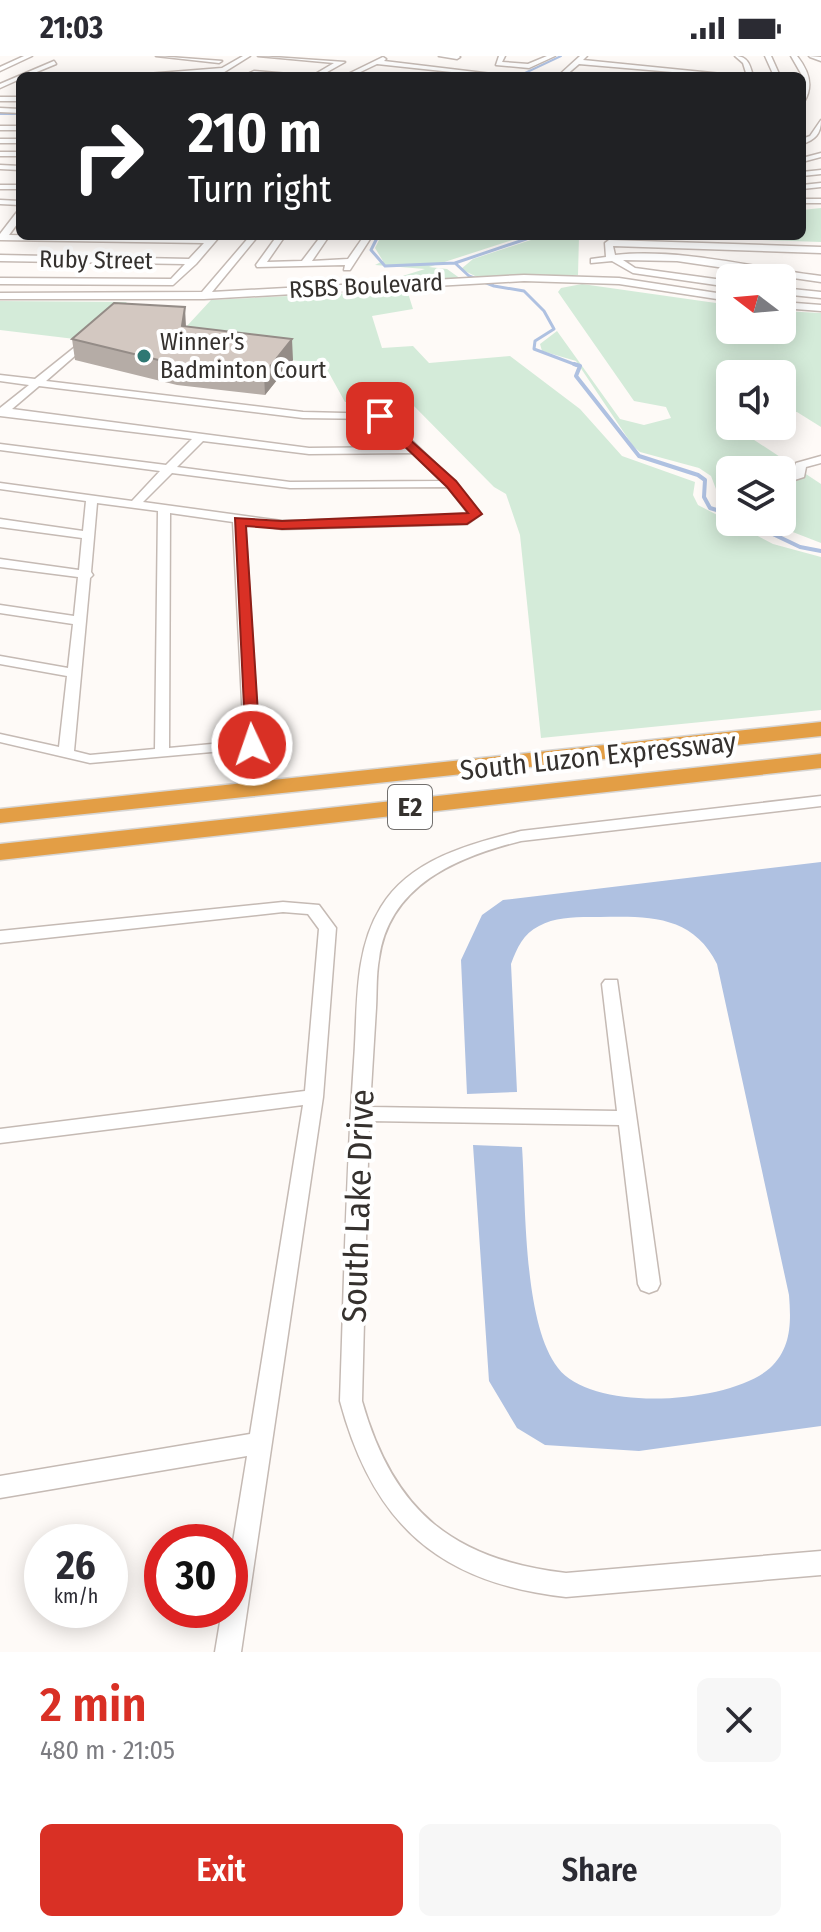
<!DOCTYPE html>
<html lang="en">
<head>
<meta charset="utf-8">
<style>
	body { margin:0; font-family:"Fira Sans Condensed",sans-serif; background:#f7f7f7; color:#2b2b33; height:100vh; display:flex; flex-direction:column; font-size:30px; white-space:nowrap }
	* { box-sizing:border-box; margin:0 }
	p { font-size:26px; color:#7c7c81 }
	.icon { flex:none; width:44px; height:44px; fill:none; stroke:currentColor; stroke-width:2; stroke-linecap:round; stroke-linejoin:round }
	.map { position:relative; height:1596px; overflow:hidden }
	.details { display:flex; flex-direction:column; background:#fff; flex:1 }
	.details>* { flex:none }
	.guide { position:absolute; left:16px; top:16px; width:790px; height:168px; border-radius:12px; box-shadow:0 4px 20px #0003; background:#202124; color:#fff; overflow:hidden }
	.needle { width:52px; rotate:286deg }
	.tools { position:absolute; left:716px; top:208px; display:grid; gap:16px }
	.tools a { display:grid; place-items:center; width:80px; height:80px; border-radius:12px; background:#fff; box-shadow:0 4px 20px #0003; font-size:40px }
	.speed { position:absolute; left:24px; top:1468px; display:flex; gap:16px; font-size:40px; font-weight:700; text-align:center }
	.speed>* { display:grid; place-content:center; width:104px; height:104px; border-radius:50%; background:#fff; box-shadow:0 4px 20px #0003; line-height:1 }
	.speed small { font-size:20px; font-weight:400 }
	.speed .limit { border:12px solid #d22; background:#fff; color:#111 }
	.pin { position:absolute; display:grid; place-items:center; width:68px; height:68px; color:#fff; margin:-34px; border-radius:16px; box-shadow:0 4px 12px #0006 }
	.me { position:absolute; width:88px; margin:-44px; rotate:357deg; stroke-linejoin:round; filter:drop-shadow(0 0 6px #0008) }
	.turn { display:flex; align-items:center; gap:28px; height:168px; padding:0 40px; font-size:36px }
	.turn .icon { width:104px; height:104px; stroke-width:2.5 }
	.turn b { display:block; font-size:56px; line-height:68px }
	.round { display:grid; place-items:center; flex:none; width:84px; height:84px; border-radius:12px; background:#f7f7f7 }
	.summary { display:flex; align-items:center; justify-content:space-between; height:136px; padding:0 40px }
	h1 { font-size:48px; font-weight:600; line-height:60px; color:#d93025 }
	.button { display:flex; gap:16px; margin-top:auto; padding:16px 40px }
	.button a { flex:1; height:92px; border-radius:12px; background:#d93025; color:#fff; font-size:32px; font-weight:600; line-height:92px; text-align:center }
	.button a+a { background:#f7f7f7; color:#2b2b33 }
	.status { display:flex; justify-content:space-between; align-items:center; height:56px; padding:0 40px; background:#fff; direction:ltr }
	.status svg { height:22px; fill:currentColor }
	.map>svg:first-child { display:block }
	.green { fill:#d4ebd9 }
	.water { fill:#afc1e1 }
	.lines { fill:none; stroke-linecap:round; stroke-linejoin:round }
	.stream-far2 { stroke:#afc1e1; stroke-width:2 }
	.stream-far1 { stroke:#afc1e1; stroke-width:3 }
	.stream { stroke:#afc1e1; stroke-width:4 }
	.minor-casing { stroke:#c5bab4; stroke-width:3 }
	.highway-casing { stroke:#d7d6d5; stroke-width:3 }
	.minor { fill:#fff; fill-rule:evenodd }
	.highway { fill:#e39e45; fill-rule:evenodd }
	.wall { fill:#b5aca6 }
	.shaded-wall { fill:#948c87 }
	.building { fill:#d3c8c1; stroke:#948c87; stroke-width:2 }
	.route { fill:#d93025; stroke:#8d1f18; stroke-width:2 }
	.poi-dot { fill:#2f7873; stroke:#fff; stroke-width:3 }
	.labels { text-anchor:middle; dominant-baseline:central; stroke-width:8; stroke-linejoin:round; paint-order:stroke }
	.far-street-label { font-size:24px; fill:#35312e; stroke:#fff }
	.far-poi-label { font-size:24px; fill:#35312e; stroke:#fff; text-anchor:start }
	.shield { fill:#fff; stroke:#726f6d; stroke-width:2 }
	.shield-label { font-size:26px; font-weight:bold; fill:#35312e }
	.street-label { font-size:28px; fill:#35312e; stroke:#fff }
	.near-street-label { font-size:34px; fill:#35312e; stroke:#fff }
</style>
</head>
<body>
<div class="status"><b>21:03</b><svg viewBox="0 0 49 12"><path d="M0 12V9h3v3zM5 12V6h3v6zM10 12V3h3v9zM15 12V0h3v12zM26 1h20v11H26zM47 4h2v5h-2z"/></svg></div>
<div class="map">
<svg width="821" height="1596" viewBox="0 0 821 1596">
	<rect width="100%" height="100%" fill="#fefaf7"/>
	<path class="green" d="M 821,152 L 821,186 L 642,180 L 802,180 L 802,154 Z
		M 381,180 L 525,180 L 429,211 L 447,213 L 461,223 L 380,227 L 425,213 L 375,209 L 383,205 L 375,192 Z
		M 543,180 L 579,180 L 578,219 L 479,222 L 461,213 L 473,203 Z
		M 582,228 L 730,249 L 730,274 L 782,274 L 782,255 L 821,257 L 821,371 L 797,356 L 782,357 L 782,318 L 730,318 L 727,366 L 821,428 L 821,487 L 767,466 L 782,466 L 782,414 L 730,414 L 730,450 L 721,446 L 711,420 L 699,412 L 640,396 L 633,390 L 576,305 L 542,295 L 540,288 L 557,275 L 620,363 L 644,369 L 671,362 L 666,351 L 634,345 L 558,236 L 561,232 Z
		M 407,234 L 413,253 L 372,260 L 382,292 L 413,290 L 429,307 L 510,300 L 580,353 L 622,400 L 695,426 L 693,439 L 698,449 L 773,488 L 821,501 L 821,654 L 541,682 L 520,479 L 506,438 L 494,431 L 409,345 L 345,346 L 324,308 L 213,295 L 186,271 L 211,244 Z
		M 0,245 L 127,246 L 83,284 L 0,274 Z"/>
	<path class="water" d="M 821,806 L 821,1370 L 639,1395 L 545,1389 L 517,1372 L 489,1325 L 473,1089 L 522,1091 C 526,1148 523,1267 558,1312 C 593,1358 731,1347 770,1312 C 792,1292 791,1265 789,1239 L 717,908 C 693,859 648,860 600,861 C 580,861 557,860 539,870 C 523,878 517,892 511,908 L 517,1036 L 467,1038 L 461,904 L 482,859 L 503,844 Z"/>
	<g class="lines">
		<path class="stream-far2" d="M 526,20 L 525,17 L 561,0
			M 0,58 L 20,58"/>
		<path class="stream-far1" d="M 378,180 L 371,194 L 385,210 L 455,207
			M 535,180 L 455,207 L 469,220 L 494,230 L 524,235 L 544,255 L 554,273 L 535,285 L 534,293 L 579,310"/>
		<path class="stream" d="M 574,308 L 580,310 L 576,320 L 639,400 L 698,419 L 705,424 L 704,441 L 710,452 L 730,458
			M 748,466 L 800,491 L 821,495"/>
		<g class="minor-casing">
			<path id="minor" d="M 24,0 L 32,0 L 0,15 L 0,11 Z
				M 156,0 L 222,5 L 219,7 Z
				M 243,0 L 250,0 L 218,20 L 211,20 L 215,16 L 122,20 L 222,12 Z
				M 258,0 L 345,6 L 320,20 L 312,20 L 334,7 Z
				M 439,0 L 459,0 L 460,1 L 457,3 Z
				M 499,0 L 505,0 L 502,6 L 528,8 L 547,0 L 555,0 L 529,12 L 496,9 Z
				M 580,0 L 587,0 L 583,4 L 722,18 L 719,20 L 579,8 L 565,20 L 558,20 Z
				M 735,0 C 748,0 750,9 753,20 L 747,20 L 743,7 Z
				M 765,0 L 771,0 L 780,20 L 774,20 Z
				M 791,0 L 797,0 C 809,15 814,30 804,46 L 802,47 L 803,21 Z
				M 809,0 L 821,1 L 821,5 L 810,1 Z
				M 383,1 L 386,3 L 384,5 L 492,18 L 489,20 L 377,8 L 352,20 L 344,20 Z
				M 54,5 L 56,8 L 27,20 L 20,20 L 20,23 L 0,32 L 0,28 Z
				M 254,15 L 289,18 L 292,20 L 243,20 Z
				M 0,41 L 20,41 L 20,45 L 0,45 Z
				M 0,52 L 20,53 L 20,57 L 0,56 Z
				M 821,64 C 821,78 815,84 802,88 L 802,83 L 810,80 Z
				M 0,70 L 20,70 L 20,74 L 0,74 Z
				M 0,83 L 20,83 L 20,87 L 0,87 Z
				M 0,96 L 20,96 L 20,100 L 0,100 Z
				M 821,97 L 821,101 L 802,106 L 802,102 Z
				M 0,109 L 20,110 L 20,114 L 0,113 Z
				M 821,114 L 821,118 L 802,120 L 802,116 Z
				M 821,127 L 821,131 L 802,133 L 802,129 Z
				M 0,129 L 20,129 L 20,133 L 0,133 Z
				M 802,143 L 821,143 L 821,147 L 802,147 Z
				M 0,144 L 20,145 L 20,149 L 0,148 Z
				M 17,156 L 20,156 L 20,164 L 9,179 L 209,182 L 220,180 L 196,208 L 173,229 L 0,228 L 0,222 L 171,223 L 185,208 L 0,205 L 0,199 L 189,203 L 204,187 L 0,184 L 0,178 Z
				M 250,180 L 258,180 L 212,236 L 524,219 L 619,222 L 730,239 L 730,245 L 619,228 L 524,225 L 204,243 L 0,243 L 0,237 L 202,236 Z
				M 277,180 L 285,180 L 267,206 L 302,205 L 321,180 L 329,180 L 312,205 L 348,203 L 364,180 L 372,180 L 350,214 L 344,214 L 345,209 L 257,211 L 256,209 Z
				M 609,184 L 821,191 L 821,197 L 613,190 L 615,199 C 683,192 754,212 821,220 L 821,226 L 677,205 L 623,204 L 635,212 L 730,225 L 730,231 L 633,217 L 612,205 L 591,207 L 591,203 L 606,201 L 605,187 Z
				M 782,232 L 821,236 L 821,242 L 782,238 Z
				M 782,246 L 821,249 L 821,255 L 782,252 Z
				M 90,279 L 93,280 L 93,284 L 46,325 L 303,356 L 384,358 L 455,426 L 481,458 L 467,468 L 282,473 L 245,467 L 259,689 L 257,692 L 90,707 L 0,686 L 0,678 L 59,691 L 67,620 L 0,608 L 0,600 L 68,612 L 73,568 L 0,557 L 0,549 L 74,560 L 78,521 L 0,511 L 0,503 L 79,514 L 82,482 L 0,471 L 0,463 L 83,475 L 86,445 L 0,433 L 0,427 L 132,445 L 160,415 L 0,394 L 0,388 L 166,409 L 192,383 L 0,360 L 0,352 L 29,329 L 0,325 L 0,319 L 35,323 ZM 39,330 L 303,362 L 377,363 L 406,391 L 309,392 L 12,353 ZM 203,385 L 309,398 L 413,397 L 441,425 L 290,426 L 177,411 ZM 172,417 L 290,432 L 448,431 L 468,457 L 464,461 L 282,465 L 143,446 ZM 97,447 L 158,455 L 155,693 L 90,699 L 74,695 L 90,522 L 93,519 L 91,516 ZM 170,457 L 233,466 L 244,685 L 169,692 Z
				M 821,400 L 821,407 L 806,411 L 804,421 L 782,428 L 782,421 L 794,417 L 796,407 Z
				M 821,740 L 821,750 L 521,785 C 457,801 389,829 379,903 C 376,919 377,936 376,952 C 374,985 372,1018 370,1051 L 617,1055 L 602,928 L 605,924 L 617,924 L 660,1228 L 657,1234 L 649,1237 L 641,1234 L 638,1228 L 619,1069 L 369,1065 L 362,1345 C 393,1455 453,1504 566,1517 L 821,1495 L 821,1519 L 566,1541 C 439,1527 373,1468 340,1345 C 344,1232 346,1118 354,1005 C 358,954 353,896 381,851 C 410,803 470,788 521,775 Z
				M 283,846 L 319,849 L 336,872 L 323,1041 L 241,1596 L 215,1596 L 222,1554 L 230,1554 L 230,1504 L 247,1400 L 0,1442 L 0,1420 L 250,1378 L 303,1049 L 0,1087 L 0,1073 L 305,1035 L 319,873 L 308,858 L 283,856 L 0,887 L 0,875 Z"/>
		</g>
		<g class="highway-casing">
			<path id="highway" d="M 821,666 L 821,680 L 0,767 L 0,753 Z
				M 821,698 L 821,712 L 0,804 L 0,788 Z"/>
		</g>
		<use href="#minor" class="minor"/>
		<use href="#highway" class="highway"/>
	</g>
	<path class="wall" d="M 186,270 L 293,304 L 265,339 L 177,329 L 75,304 L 72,283 Z"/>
	<path class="shaded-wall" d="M 185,251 L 186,271 L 182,270 Z
		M 292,283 L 293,304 L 265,339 L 264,318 Z"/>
	<path class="building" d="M 114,247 L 185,251 L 182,270 L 292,283 L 264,318 L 175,308 L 72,283 Z"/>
	<path class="route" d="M 380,357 L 456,425 L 482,458 L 467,468 L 282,473 L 246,470 L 260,689 L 252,694 L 246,693 L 235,462 L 282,465 L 468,457 L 447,431 L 376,363 L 374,360 Z"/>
	<circle class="poi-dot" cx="144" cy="300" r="8"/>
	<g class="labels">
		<g class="far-street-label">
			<text transform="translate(96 204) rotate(1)">Ruby Street</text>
			<text transform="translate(366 230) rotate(-3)">RSBS Boulevard</text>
		</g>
		<g class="far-poi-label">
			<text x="160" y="286">Winner's<tspan x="160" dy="28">Badminton Court</tspan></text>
		</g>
		<rect class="shield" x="388" y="729" width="44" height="44" rx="6"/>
		<g class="shield-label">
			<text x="410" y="751">E2</text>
		</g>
		<g class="street-label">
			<text transform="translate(598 700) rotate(-6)">South Luzon Expressway</text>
		</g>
		<g class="near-street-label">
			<text transform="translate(358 1150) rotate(-88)">South Lake Drive</text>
		</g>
	</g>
</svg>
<div class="tools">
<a><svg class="needle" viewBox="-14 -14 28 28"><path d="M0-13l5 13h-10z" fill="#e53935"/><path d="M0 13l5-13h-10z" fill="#7c7c81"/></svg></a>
<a><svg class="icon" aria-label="sound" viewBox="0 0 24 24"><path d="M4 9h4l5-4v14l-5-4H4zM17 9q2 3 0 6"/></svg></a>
<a><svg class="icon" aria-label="layers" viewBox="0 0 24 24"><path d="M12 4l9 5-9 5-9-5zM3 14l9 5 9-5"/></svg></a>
</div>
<div class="speed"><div>26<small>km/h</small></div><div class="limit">30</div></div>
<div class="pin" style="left:380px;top:360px;background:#d93025"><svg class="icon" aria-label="arrive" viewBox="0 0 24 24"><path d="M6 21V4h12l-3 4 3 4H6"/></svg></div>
<svg class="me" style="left:252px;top:689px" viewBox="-20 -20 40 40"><circle r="17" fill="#d93025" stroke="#fff" stroke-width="3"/><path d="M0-11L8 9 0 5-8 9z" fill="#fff"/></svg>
<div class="guide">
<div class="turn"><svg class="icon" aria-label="right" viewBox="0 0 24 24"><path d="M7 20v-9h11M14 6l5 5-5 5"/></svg><div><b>210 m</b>Turn right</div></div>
</div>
</div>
<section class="details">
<div class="summary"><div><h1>2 min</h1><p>480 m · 21:05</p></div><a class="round"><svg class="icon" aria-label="close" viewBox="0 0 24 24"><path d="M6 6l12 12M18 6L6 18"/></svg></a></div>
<div class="button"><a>Exit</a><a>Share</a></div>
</section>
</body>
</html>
